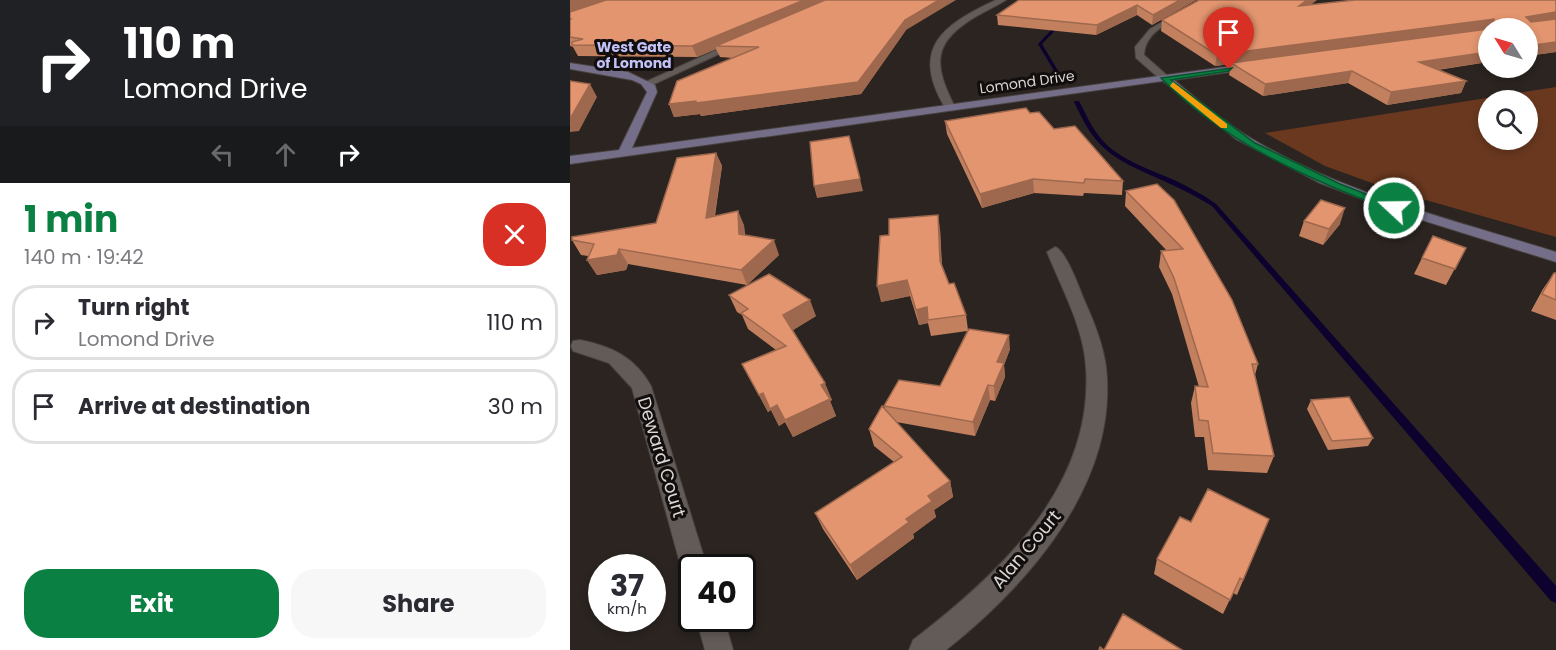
<!DOCTYPE html>
<html lang="en">
<head>
<meta charset="utf-8">
<style>
	body { margin:0; font-family:Poppins,sans-serif; background:#f7f7f7; color:#2b2b33; height:100vh; display:flex; flex-direction:column; font-size:22px; white-space:nowrap }
	* { box-sizing:border-box; margin:0 }
	p { font-size:20px; color:#7c7c81 }
	.icon { flex:none; width:33px; height:33px; fill:none; stroke:currentColor; stroke-width:2; stroke-linecap:round; stroke-linejoin:round }
	.map { position:relative; flex:1; overflow:hidden }
	.drawer { display:flex; flex-direction:column; background:#fff; width:570px }
	.drawer>* { flex:none }
	.top-card { background:#202124; color:#fff; overflow:hidden }
	.needle { width:39px; rotate:307deg }
	.fabs { position:absolute; left:908px; top:18px; display:grid; gap:12px }
	.fabs a { display:grid; place-items:center; width:60px; height:60px; border-radius:50%; background:#fff; box-shadow:0 3px 9px #0003; font-size:30px }
	.speed { position:absolute; left:18px; top:554px; display:flex; gap:12px; font-size:30px; font-weight:700; text-align:center }
	.speed>* { display:grid; place-content:center; width:78px; height:78px; border-radius:50%; background:#fff; box-shadow:0 3px 9px #0003; line-height:1 }
	.speed small { font-size:15px; font-weight:400 }
	.speed .limit { border:3px solid #111; border-radius:9px; background:#fff; color:#111 }
	.pin { position:absolute; display:grid; place-items:center; width:51px; height:51px; color:#fff; margin:-62px -26px; border-radius:50% 50% 50% 0; rotate:-45deg; box-shadow:0 0 6px #0007 }
	.pin .icon { rotate:45deg }
	.me { position:absolute; width:66px; margin:-33px; rotate:291deg; stroke-linejoin:round; filter:drop-shadow(0 0 4px #0008) }
	.turn { display:flex; align-items:center; gap:21px; height:126px; padding:0 24px; font-size:27px }
	.turn .icon { width:78px; height:78px; stroke-width:2.5 }
	.turn b { display:block; font-size:42px; line-height:51px }
	.lanes { display:flex; align-items:center; height:57px; padding:0 24px; background:#0003; justify-content:center; gap:30px; direction:ltr }
	.lanes .off { opacity:.35 }
	.round { display:grid; place-items:center; flex:none; width:63px; height:63px; border-radius:24px; background:#f7f7f7 }
	.headline { display:flex; align-items:center; justify-content:space-between; height:102px; padding:0 24px }
	h1 { font-size:36px; font-weight:700; line-height:45px; color:#0b8043 }
	.cta { display:flex; gap:12px; margin-top:auto; padding:12px 24px }
	.cta a { flex:1; height:69px; border-radius:24px; background:#0b8043; color:#fff; font-size:24px; font-weight:700; line-height:69px; text-align:center }
	.cta a+a { background:#f7f7f7; color:#2b2b33 }
	ul { padding:0; list-style:none }
	li { display:flex; align-items:center; gap:18px; height:75px; margin:0 12px 9px; padding:0 12px; border:3px solid #e1e1e2; border-radius:24px }
	li div { flex:1 }
	li b { display:block; font-size:22px }
	li em { font-style:normal }
	main { display:flex; flex:1; min-height:0 }
	.map>svg:first-child { display:block }
	.green { fill:#6a381f; fill-rule:evenodd }
	.lines { fill:none; stroke-linecap:round; stroke-linejoin:round }
	.stream { fill:#0d012e; fill-rule:evenodd }
	.street-casing { stroke:#47413f; stroke-width:2 }
	.secondary-casing { stroke:#47413f; stroke-width:2 }
	.street { fill:#635b57; fill-rule:evenodd }
	.secondary { fill:#756e88; fill-rule:evenodd }
	.wall { fill:#c2805f }
	.shaded-wall { fill:#9e684e }
	.building { fill:#e2956f; stroke:#9e684e; stroke-width:1.5 }
	.route { fill:#0b8043; stroke:#07532c; stroke-width:1.5 }
	.slow { fill:#f59e0b }
	.labels { text-anchor:middle; dominant-baseline:central; stroke-width:6; stroke-linejoin:round; paint-order:stroke }
	.far-neighbourhood-label { font-size:14px; font-weight:bold; fill:#c3c2fb; stroke:#110e0d }
	.far-street-label { font-size:14px; fill:#dbd6d4; stroke:#110e0d }
	.near-street-label { font-size:18px; fill:#dbd6d4; stroke:#110e0d }
</style>
</head>
<body>
<main>
<section class="drawer">
<div class="top-card">
<div class="turn"><svg class="icon" aria-label="right" viewBox="0 0 24 24"><path d="M7 20v-9h11M14 6l5 5-5 5"/></svg><div><b>110 m</b>Lomond Drive</div></div>
<div class="lanes"><svg class="icon off" aria-label="left" viewBox="0 0 24 24"><path d="M17 20v-9H6M10 6l-5 5 5 5"/></svg><svg class="icon off" aria-label="ahead" viewBox="0 0 24 24"><path d="M12 20V5M6 11l6-6 6 6"/></svg><svg class="icon" aria-label="right" viewBox="0 0 24 24"><path d="M7 20v-9h11M14 6l5 5-5 5"/></svg></div>
</div>
<div class="headline"><div><h1>1 min</h1><p>140 m · 19:42</p></div><a class="round" style="background:#d93025;color:#fff"><svg class="icon" aria-label="close" viewBox="0 0 24 24"><path d="M6 6l12 12M18 6L6 18"/></svg></a></div>
<ul>
<li><svg class="icon" aria-label="right" viewBox="0 0 24 24"><path d="M7 20v-9h11M14 6l5 5-5 5"/></svg><div><b>Turn right</b><p>Lomond Drive</p></div><em>110 m</em></li>
<li><svg class="icon" aria-label="arrive" viewBox="0 0 24 24"><path d="M6 21V4h12l-3 4 3 4H6"/></svg><div><b>Arrive at destination</b></div><em>30 m</em></li>
</ul>
<div class="cta"><a>Exit</a><a>Share</a></div>
</section>
<div class="map">
<svg width="986" height="650" viewBox="0 0 986 650">
	<rect width="100%" height="100%" fill="#2b2421"/>
	<path class="green" d="M 986,87 L 986,237 L 824,191 L 755,166 L 695,133 ZM 918,100 L 957,100 L 957,140 L 918,140 Z"/>
	<g class="lines">
		<path class="stream" d="M 488,23 L 491,24 L 472,44 L 493,79 L 491,80 L 489,79 L 468,44 Z
			M 505,101 L 509,101 C 516,114 522,129 533,141 C 551,160 578,169 602,179 C 617,186 632,194 646,204 L 986,586 L 986,603 L 981,601 L 642,206 C 627,197 612,189 596,182 C 573,171 546,162 528,142 C 518,131 511,116 504,102 Z"/>
		<g class="street-casing">
			<path id="street" d="M 426,0 L 436,0 C 427,6 417,10 407,16 C 362,42 363,64 385,107 L 376,109 C 339,49 372,25 426,0 Z
				M 630,0 L 640,0 C 620,16 575,24 574,55 L 600,78 L 591,80 L 566,58 L 565,47 L 580,29 Z
				M 166,41 L 173,43 L 82,85 L 73,83 Z
				M 485,247 C 496,250 510,290 515,302 C 524,322 533,344 536,367 C 549,482 459,584 376,650 L 339,650 L 343,640 C 429,574 524,487 516,368 C 514,328 492,289 477,252 Z
				M 10,340 C 41,346 65,357 81,386 L 137,567 L 122,567 L 122,578 L 115,576 L 111,567 L 62,388 L 39,363 L 3,351 L 1,346 L 3,341 Z
				M 126,618 L 154,618 L 163,650 L 135,650 Z"/>
		</g>
		<g class="secondary-casing">
			<path id="secondary" d="M 0,63 L 58,72 L 85,85 L 87,92 L 62,148 L 684,63 L 689,66 L 687,68 L 604,80 C 629,101 655,123 684,140 C 777,195 884,220 986,252 L 986,262 L 826,212 L 750,183 L 666,139 L 593,81 L 0,164 L 0,156 L 49,150 L 77,92 L 71,84 L 62,80 L 0,69 Z"/>
		</g>
		<use href="#street" class="street"/>
		<use href="#secondary" class="secondary"/>
	</g>
	<path class="wall" d="M 0,0 L 336,30 L 291,94 L 131,116 L 130,114 L 104,117 L 99,104 L 163,58 L 150,57 L 146,49 L 127,57 L 8,56 L 3,47 L 0,46 Z
		M 449,0 L 626,0 L 582,25 L 567,15 L 526,35 L 428,25 L 427,15 Z
		M 986,0 L 986,52 L 957,56 L 957,28 L 918,28 L 918,62 L 868,70 L 896,81 L 891,93 L 817,105 L 778,83 L 693,96 L 659,75 L 661,64 L 645,66 L 591,31 L 592,20 L 741,5 Z
		M 460,113 L 484,129 L 553,181 L 552,195 L 514,193 L 513,196 L 464,193 L 412,208 L 377,134 L 375,121 Z
		M 146,153 L 152,166 L 145,216 L 174,225 L 175,235 L 209,255 L 177,285 L 58,264 L 56,270 L 27,275 L 17,260 L 18,256 L 11,255 L 2,240 L 86,223 Z
		M 587,184 L 688,364 L 685,375 L 704,456 L 697,473 L 638,470 L 634,437 L 625,437 L 621,403 L 625,386 L 629,387 L 602,294 L 589,267 L 591,251 L 597,251 L 555,206 L 556,191 Z
		M 734,221 L 770,224 L 753,245 L 729,236 Z
		M 370,229 L 372,266 L 379,284 L 396,315 L 398,330 L 440,349 L 434,365 L 435,377 L 425,401 L 420,400 L 405,436 L 326,422 L 380,481 L 383,497 L 364,510 L 366,517 L 343,534 L 344,538 L 287,580 L 253,529 L 245,513 L 324,462 L 304,446 L 299,429 L 315,409 L 314,406 L 370,386 L 397,331 L 361,336 L 358,323 L 349,325 L 340,296 L 311,302 Z
		M 896,248 L 876,285 L 844,274 L 852,258 Z
		M 984,273 L 986,273 L 986,320 L 961,311 L 973,289 Z
		M 159,295 L 246,316 L 223,330 L 262,400 L 260,401 L 266,416 L 223,437 L 215,422 L 209,426 L 201,410 L 198,412 L 172,364 L 206,350 L 178,329 L 172,315 L 167,312 Z
		M 741,400 L 803,438 L 798,446 L 758,450 L 737,409 Z
		M 699,519 L 667,595 L 663,593 L 653,614 L 584,574 L 587,559 L 621,522 Z"/>
	<path class="shaded-wall" d="M 9,0 L 47,0 L 0,14 L 0,2 Z
		M 234,0 L 258,0 L 146,46 L 146,49 L 127,57 L 122,46 Z
		M 369,0 L 386,0 L 336,30 L 291,94 L 131,116 L 130,114 L 104,117 L 99,104 L 335,20 Z
		M 610,0 L 626,0 L 582,25 L 583,15 Z
		M 737,0 L 747,0 L 727,16 L 729,6 Z
		M 567,5 L 567,15 L 526,35 L 527,25 Z
		M 986,12 L 986,20 L 951,27 L 956,17 Z
		M 924,19 L 920,28 L 918,28 L 918,30 L 645,66 L 647,55 Z
		M 986,42 L 986,52 L 957,56 L 957,46 Z
		M 918,52 L 918,62 L 844,73 L 849,62 Z
		M 782,71 L 778,83 L 693,96 L 695,84 Z
		M 896,81 L 891,93 L 817,105 L 821,92 Z
		M 20,84 L 27,97 L 9,131 L 0,132 L 0,117 Z
		M 146,153 L 152,166 L 142,232 L 136,218 Z
		M 290,179 L 293,191 L 247,198 L 244,186 Z
		M 463,179 L 464,193 L 412,208 L 410,194 Z
		M 775,208 L 770,224 L 753,245 L 759,229 Z
		M 168,211 L 174,225 L 175,249 L 169,234 Z
		M 368,215 L 370,229 L 372,276 L 370,261 Z
		M 204,240 L 209,255 L 177,285 L 171,270 Z
		M 49,249 L 58,264 L 56,270 L 27,275 L 17,260 Z
		M 337,280 L 340,296 L 311,302 L 307,286 Z
		M 240,300 L 246,316 L 220,332 L 213,315 Z
		M 357,307 L 358,323 L 349,325 L 346,310 Z
		M 439,335 L 440,349 L 434,365 L 435,377 L 425,401 L 424,386 L 427,362 Z
		M 255,383 L 262,400 L 260,401 L 266,416 L 223,437 L 215,420 L 251,385 Z
		M 418,385 L 420,400 L 405,436 L 403,422 Z
		M 193,393 L 207,405 L 215,422 L 209,426 L 201,410 L 198,412 L 189,395 Z
		M 380,481 L 383,497 L 364,510 L 366,517 L 343,534 L 344,538 L 287,580 L 280,565 L 336,519 L 358,496 Z"/>
	<path class="building" d="M 0,0 L 9,0 L 0,2 Z
		M 36,0 L 234,0 L 122,46 L 2,45 L 2,42 L 13,39 L 0,37 L 0,20 L 1,19 L 0,19 L 0,12 Z
		M 255,0 L 369,0 L 335,20 L 288,82 L 126,103 L 126,101 L 99,104 L 107,81 L 189,47 L 146,46 Z
		M 449,0 L 610,0 L 583,15 L 567,5 L 527,25 L 427,15 Z
		M 629,0 L 737,0 L 729,6 L 785,0 L 986,0 L 986,12 L 956,17 L 961,22 L 986,19 L 986,42 L 957,46 L 957,28 L 923,28 L 924,19 L 647,55 L 592,20 Z
		M 918,29 L 918,52 L 849,62 L 896,81 L 821,92 L 782,71 L 695,84 L 661,63 Z
		M 0,81 L 20,84 L 1,117 L 0,117 Z
		M 456,108 L 460,113 L 469,112 L 484,129 L 505,126 L 553,181 L 515,179 L 514,183 L 463,179 L 410,194 L 375,121 Z
		M 279,136 L 290,179 L 244,186 L 240,142 Z
		M 146,153 L 136,218 L 168,211 L 169,234 L 204,240 L 171,270 L 49,249 L 47,255 L 17,260 L 24,244 L 2,240 L 2,237 L 86,223 L 107,158 Z
		M 587,184 L 604,200 L 662,300 L 688,364 L 682,364 L 704,456 L 643,453 L 638,421 L 629,420 L 625,386 L 638,387 L 604,278 L 591,251 L 613,249 L 556,191 Z
		M 751,200 L 775,208 L 759,229 L 734,221 Z
		M 368,215 L 370,261 L 379,284 L 384,283 L 396,315 L 358,320 L 357,307 L 346,310 L 337,280 L 307,286 L 310,236 L 319,235 L 319,219 Z
		M 863,236 L 896,248 L 885,269 L 852,258 Z
		M 984,273 L 986,273 L 986,300 L 972,294 Z
		M 199,274 L 240,300 L 213,315 L 255,383 L 251,385 L 260,399 L 215,420 L 207,405 L 200,409 L 193,393 L 189,395 L 172,364 L 216,346 L 171,313 L 178,309 L 159,295 Z
		M 399,329 L 439,335 L 427,362 L 434,363 L 424,386 L 418,385 L 403,422 L 314,406 L 329,380 L 370,386 Z
		M 779,397 L 803,438 L 762,441 L 741,400 Z
		M 312,406 L 380,481 L 358,496 L 362,501 L 336,519 L 339,522 L 280,565 L 245,513 L 332,457 L 299,429 Z
		M 638,489 L 699,519 L 673,580 L 670,578 L 660,600 L 587,559 L 610,517 L 621,522 Z
		M 553,614 L 612,650 L 529,650 L 530,647 L 534,650 Z"/>
	<path class="route" d="M 662,68 L 659,71 L 601,80 L 685,143 L 770,184 L 827,206 L 827,210 L 820,210 C 738,179 653,142 591,78 Z"/>
	<path class="slow" d="M 603,82 L 657,124 L 657,128 L 651,128 L 600,86 Z"/>
	<g class="labels">
		<g class="far-neighbourhood-label">
			<text x="64" y="47">West Gate<tspan x="64" dy="16">of Lomond</tspan></text>
		</g>
		<g class="far-street-label">
			<text transform="translate(457 82) rotate(-8)">Lomond Drive</text>
		</g>
		<g class="near-street-label">
			<text transform="translate(92 457) rotate(73)">Deward Court</text>
			<text transform="translate(456 549) rotate(-50)">Alan Court</text>
		</g>
	</g>
</svg>
<div class="fabs">
<a><svg class="needle" viewBox="-14 -14 28 28"><path d="M0-13l5 13h-10z" fill="#e53935"/><path d="M0 13l5-13h-10z" fill="#7c7c81"/></svg></a>
<a><svg class="icon" aria-label="search" viewBox="0 0 24 24"><circle cx="10" cy="10" r="6"/><path d="M15 15l6 6"/></svg></a>
</div>
<div class="speed"><div>37<small>km/h</small></div><div class="limit">40</div></div>
<div class="pin" style="left:659px;top:69px;background:#d93025"><svg class="icon" aria-label="arrive" viewBox="0 0 24 24"><path d="M6 21V4h12l-3 4 3 4H6"/></svg></div>
<svg class="me" style="left:824px;top:208px" viewBox="-20 -20 40 40"><circle r="17" fill="#0b8043" stroke="#fff" stroke-width="3"/><path d="M0-11L8 9 0 5-8 9z" fill="#fff"/></svg>
</div>
</main>
</body>
</html>
